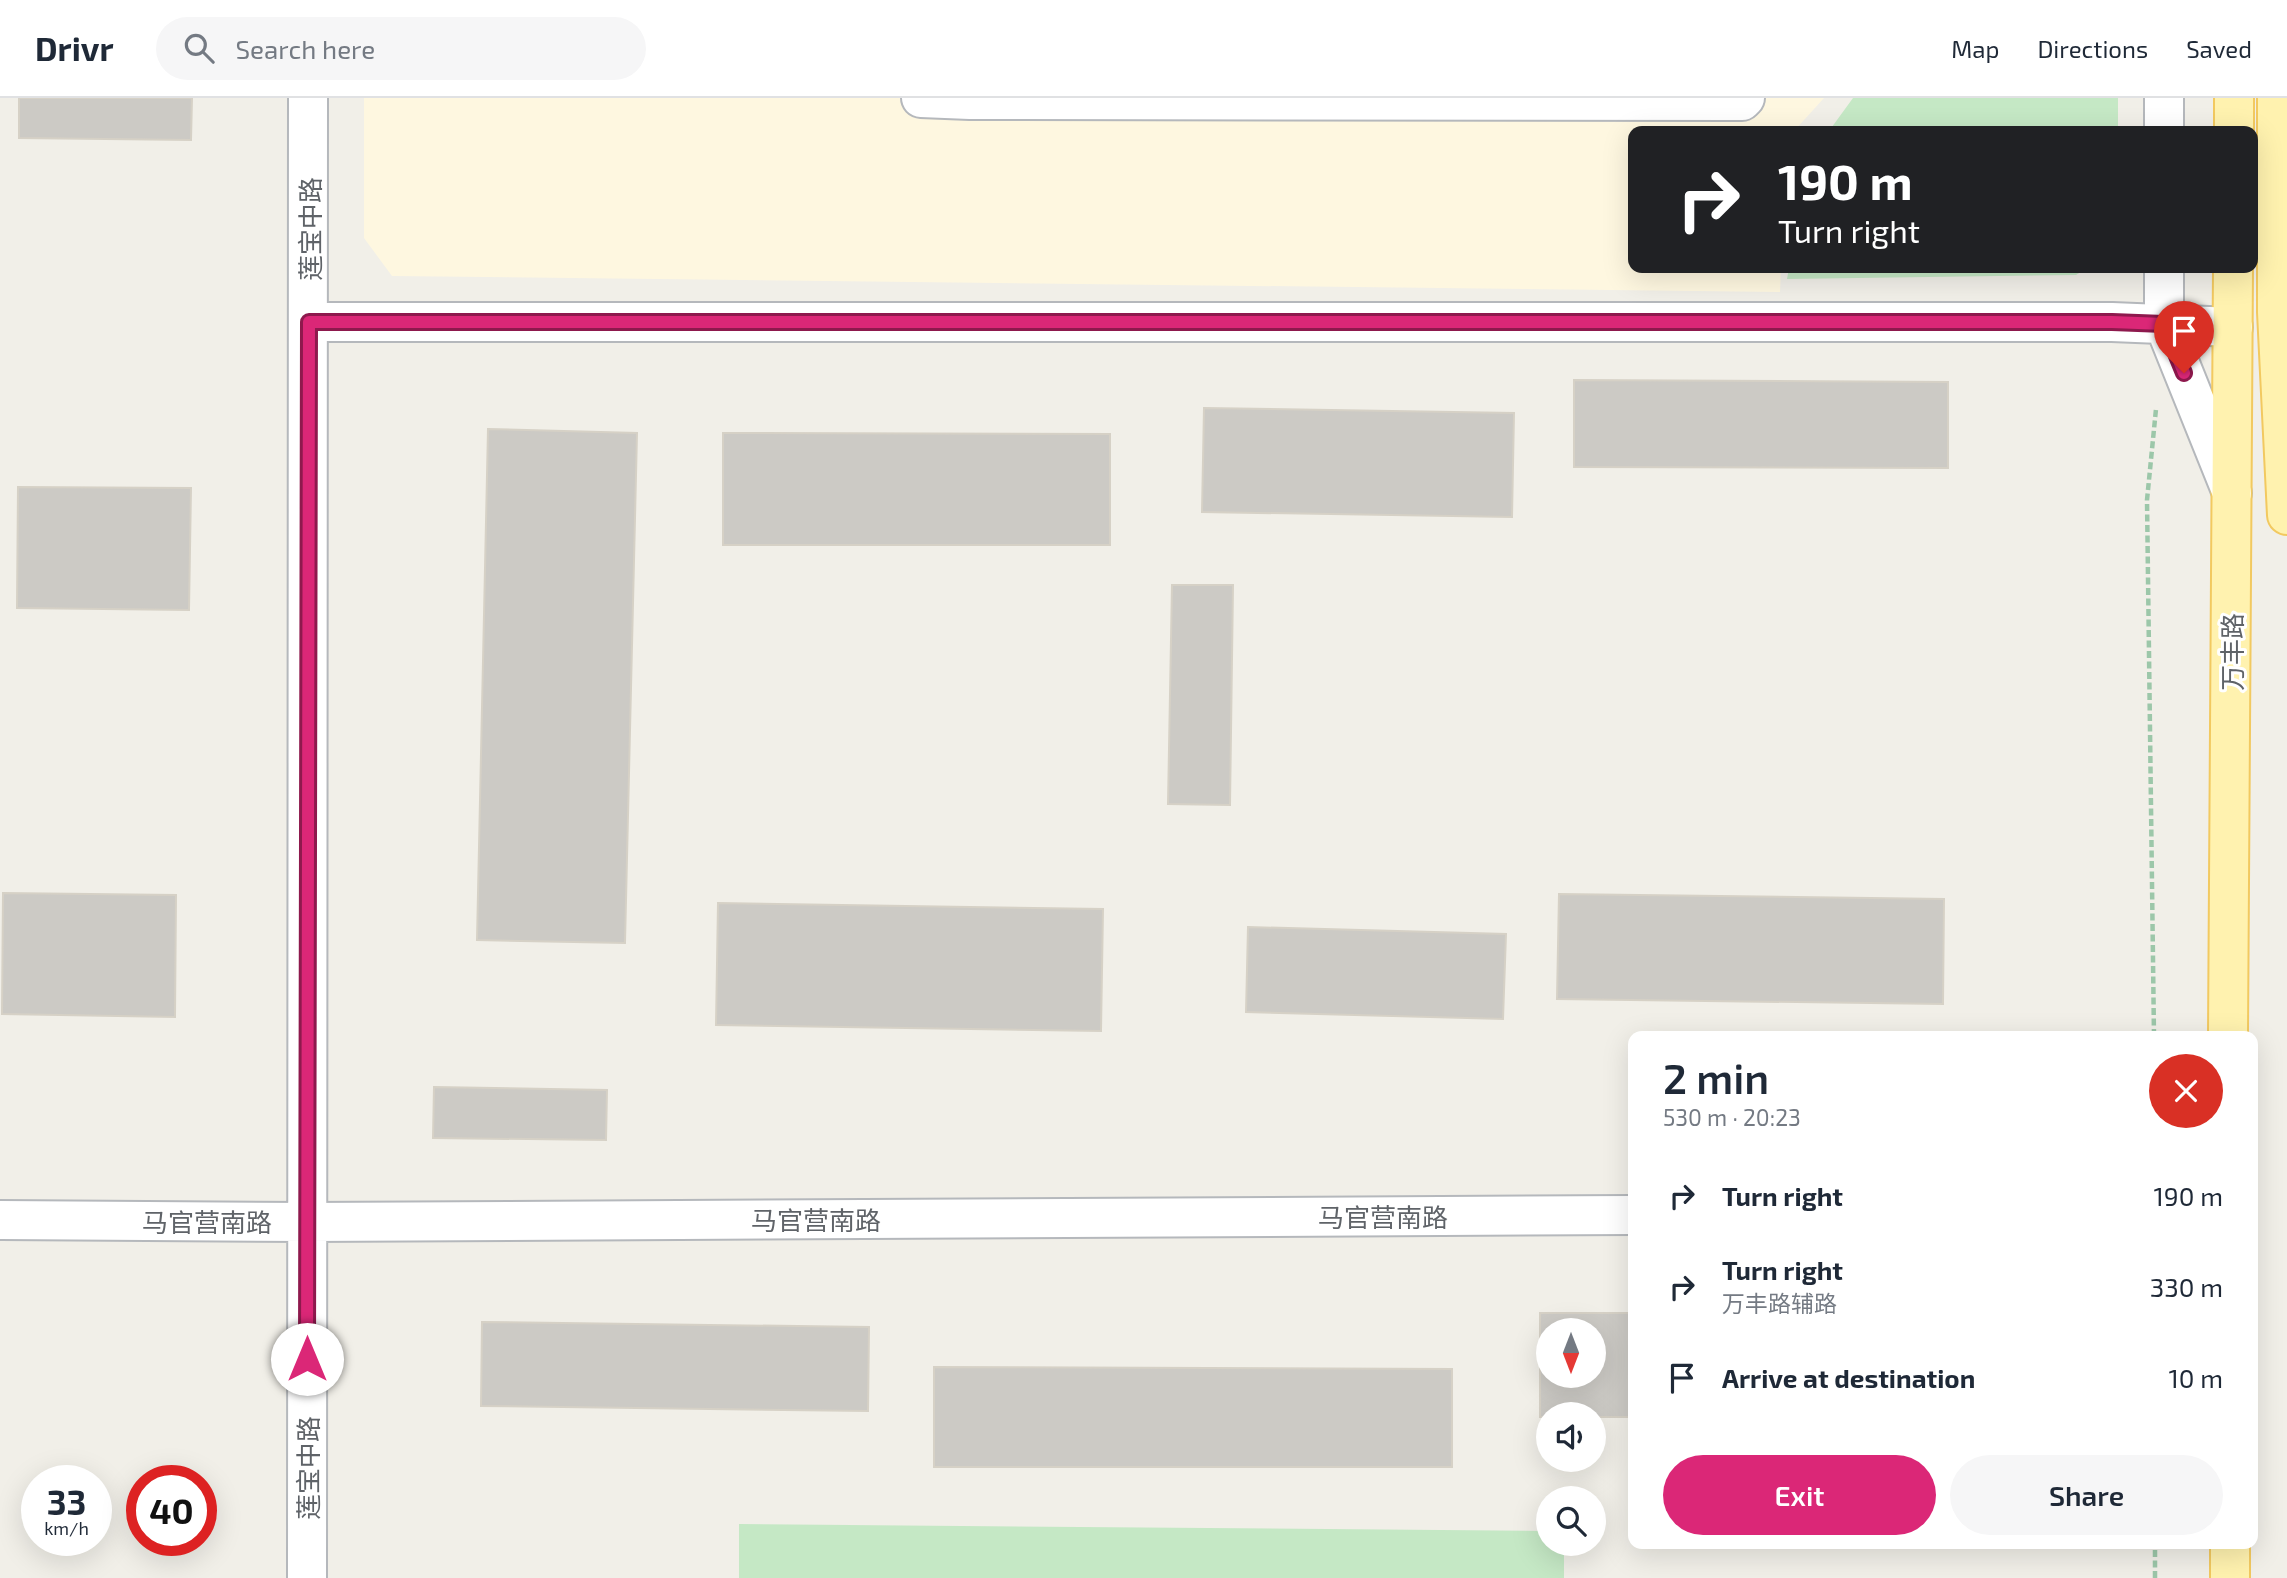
<!DOCTYPE html>
<html lang="en">
<head>
<meta charset="utf-8">
<style>
	body { margin:0; font-family:"Exo 2","Noto Sans SC",sans-serif; background:#f6f6f7; color:#1f2937; height:100vh; display:flex; flex-direction:column; font-size:26px; white-space:nowrap }
	* { box-sizing:border-box; margin:0 }
	p { font-size:23px; color:#747a83 }
	.icon { flex:none; width:38px; height:38px; fill:none; stroke:currentColor; stroke-width:2; stroke-linecap:round; stroke-linejoin:round }
	.map { position:relative; flex:1; overflow:hidden }
	.sheet { position:absolute; left:1628px; top:933px; width:630px; height:518px; display:flex; flex-direction:column; background:#fff; border-radius:14px; box-shadow:0 7px 28px #0002 }
	.sheet>* { flex:none }
	.guide { position:absolute; left:1628px; top:28px; width:630px; height:147px; border-radius:14px; box-shadow:0 7px 28px #0002; background:#202124; color:#fff; overflow:hidden }
	.needle { width:46px; rotate:180deg }
	.buttons { position:absolute; left:1536px; top:1220px; display:grid; gap:14px }
	.buttons a { display:grid; place-items:center; width:70px; height:70px; border-radius:50%; background:#fff; box-shadow:0 7px 28px #0002; font-size:35px }
	.speed { position:absolute; left:21px; top:1367px; display:flex; gap:14px; font-size:35px; font-weight:700; text-align:center }
	.speed>* { display:grid; place-content:center; width:91px; height:91px; border-radius:50%; background:#fff; box-shadow:0 7px 28px #0002; line-height:1 }
	.speed small { font-size:18px; font-weight:400 }
	.speed .limit { border:10px solid #d22; background:#fff; color:#111 }
	.pin { position:absolute; display:grid; place-items:center; width:60px; height:60px; color:#fff; margin:-72px -30px; border-radius:50% 50% 50% 0; rotate:-45deg; box-shadow:0 0 7px #0007 }
	.pin .icon { rotate:45deg }
	.me { position:absolute; width:77px; margin:-38px; rotate:0deg; stroke-linejoin:round; filter:drop-shadow(0 0 5px #0008) }
	.turn { display:flex; align-items:center; gap:24px; height:147px; padding:0 35px; font-size:32px }
	.turn .icon { width:91px; height:91px; stroke-width:2.5 }
	.turn b { display:block; font-size:49px; line-height:60px }
	.round { display:grid; place-items:center; flex:none; width:74px; height:74px; border-radius:37px; background:#f6f6f7 }
	.summary { display:flex; align-items:center; justify-content:space-between; height:119px; padding:0 35px }
	h1 { font-size:42px; font-weight:600; line-height:52px }
	.cta { display:flex; gap:14px; margin-top:auto; padding:14px 35px }
	.cta a { flex:1; height:80px; border-radius:42px; background:#db2777; color:#fff; font-size:28px; font-weight:600; line-height:80px; text-align:center }
	.cta a+a { background:#f6f6f7; color:#1f2937 }
	ul { padding:0; list-style:none }
	li { display:flex; align-items:center; gap:21px; height:91px; padding:0 35px }
	li div { flex:1 }
	li b { display:block; font-size:26px }
	li em { font-style:normal }
	header { display:flex; align-items:center; gap:42px; box-sizing:border-box; height:98px; padding:0 35px; background:#fff; border-bottom:2px solid #e0e1e3 }
	header strong { font-size:33px }
	nav { display:flex; gap:38px; margin-inline-start:auto; font-size:24px }
	.search { width:490px; height:63px; background:#f6f6f7; display:flex; align-items:center; gap:18px; box-sizing:border-box; padding:0 24px; border-radius:38px; color:#747a83; font-size:26px }
	.map>svg:first-child { display:block }
	.commercial { fill:#fef7e0 }
	.green { fill:#c5e8c5 }
	.building { fill:#cccac5; stroke:#d6d1c6; stroke-width:2; fill-rule:evenodd }
	.lines { fill:none; stroke-linecap:round; stroke-linejoin:round }
	.minor-casing { stroke:#b5b8bc; stroke-width:42 }
	.major-casing { stroke:#f2c960; stroke-width:42 }
	.path { stroke:#9cc7a9; stroke-width:4.5; stroke-dasharray:7 3.5; stroke-linecap:butt }
	.minor { stroke:#fff; stroke-width:38 }
	.major { stroke:#fff2af; stroke-width:38 }
	.route-casing { stroke:#8e194d; stroke-width:18 }
	.route { stroke:#db2777; stroke-width:12 }
	.labels { text-anchor:middle; dominant-baseline:central; stroke-width:6; stroke-linejoin:round; paint-order:stroke }
	.street-label { font-size:26px; fill:#5f6368; stroke:#fff }
</style>
</head>
<body>
<header>
<strong>Drivr</strong>
<div class="search"><svg class="icon" aria-label="search" viewBox="0 0 24 24"><circle cx="10" cy="10" r="6"/><path d="M15 15l6 6"/></svg>Search here</div>
<nav><a>Map</a><a>Directions</a><a>Saved</a></nav>
</header>
<div class="map">
<svg width="2287" height="1480" viewBox="0 0 2287 1480">
	<rect width="100%" height="100%" fill="#f1efe8"/>
	<path class="commercial" d="M 364,0 L 1824,0 L 1794,33 L 1633,33 L 1633,170 L 1781,170 L 1780,194 L 392,178 L 364,140 Z"/>
	<path class="green" d="M 1853,0 L 2118,0 L 2118,33 L 1829,33 Z
		M 1789,170 L 2087,170 L 2076,177 L 1787,181 Z
		M 739,1426 L 1549,1433 L 1549,1446 L 1564,1446 L 1564,1480 L 739,1480 Z"/>
	<path class="building" d="M 19,0 L 192,0 L 191,42 L 19,40 Z
		M 1574,282 L 1948,284 L 1948,370 L 1574,369 Z
		M 1204,310 L 1514,315 L 1512,419 L 1202,414 Z
		M 488,331 L 637,335 L 625,845 L 477,842 Z
		M 723,335 L 1110,336 L 1110,447 L 723,447 Z
		M 18,389 L 191,390 L 189,512 L 17,510 Z
		M 1172,487 L 1233,487 L 1230,707 L 1168,706 Z
		M 3,795 L 176,797 L 175,919 L 2,916 Z
		M 1559,796 L 1944,801 L 1943,906 L 1557,901 Z
		M 718,805 L 1103,811 L 1101,933 L 716,927 Z
		M 1248,829 L 1506,836 L 1503,921 L 1246,914 Z
		M 434,989 L 607,992 L 606,1042 L 433,1040 Z
		M 1540,1215 L 1633,1215 L 1633,1319 L 1594,1319 L 1594,1316 L 1549,1316 L 1549,1319 L 1540,1319 ZM 1549,1232 L 1594,1232 L 1594,1278 L 1549,1278 Z
		M 482,1224 L 869,1229 L 868,1313 L 481,1308 Z
		M 934,1269 L 1452,1271 L 1452,1369 L 934,1369 Z"/>
	<g class="lines">
		<g class="minor-casing">
			<path id="minor" d="M 921,0 L 970,2 L 1742,3 L 1745,0
				M 2164,33 L 2164,0
				M 2164,170 L 2164,226 L 2232,395
				M 309,224 L 2112,224 L 2233,229
				M 0,1122 L 308,1124 L 1633,1117
				M 307,1480 L 308,0"/>
		</g>
		<g class="major-casing">
			<path id="major" d="M 2277,0 L 2277,214 L 2287,417
				M 2234,33 L 2234,0
				M 2228,938 L 2233,170
				M 2230,1446 L 2230,1480"/>
		</g>
		<path class="path" d="M 2154,938 L 2147,402 L 2156,311
			M 2155,1480 L 2155,1446"/>
		<use href="#minor" class="minor"/>
		<use href="#major" class="major"/>
	</g>
	<g class="lines">
		<g class="route-casing">
			<path id="route" d="M 307,1261 L 309,224 L 2112,224 L 2164,226 L 2184,275"/>
		</g>
		<use href="#route" class="route"/>
	</g>
	<g class="labels">
		<g class="street-label">
			<text transform="translate(309 131) rotate(-90)">莲宝中路</text>
			<text transform="translate(2231 554) rotate(-90)">万丰路</text>
			<text x="1383" y="1118">马官营南路</text>
			<text x="816" y="1121">马官营南路</text>
			<text x="207" y="1123">马官营南路</text>
			<text transform="translate(307 1370) rotate(-90)">莲宝中路</text>
		</g>
	</g>
</svg>
<div class="buttons">
<a><svg class="needle" viewBox="-14 -14 28 28"><path d="M0-13l5 13h-10z" fill="#e53935"/><path d="M0 13l5-13h-10z" fill="#747a83"/></svg></a>
<a><svg class="icon" aria-label="sound" viewBox="0 0 24 24"><path d="M4 9h4l5-4v14l-5-4H4zM17 9q2 3 0 6"/></svg></a>
<a><svg class="icon" aria-label="search" viewBox="0 0 24 24"><circle cx="10" cy="10" r="6"/><path d="M15 15l6 6"/></svg></a>
</div>
<div class="speed"><div>33<small>km/h</small></div><div class="limit">40</div></div>
<div class="pin" style="left:2184px;top:275px;background:#d93025"><svg class="icon" aria-label="arrive" viewBox="0 0 24 24"><path d="M6 21V4h12l-3 4 3 4H6"/></svg></div>
<svg class="me" style="left:307px;top:1261px" viewBox="-20 -20 40 40"><circle r="19" fill="#fff"/><path d="M0-13L10 11 0 6-10 11z" fill="#db2777"/></svg>
<div class="guide">
<div class="turn"><svg class="icon" aria-label="right" viewBox="0 0 24 24"><path d="M7 20v-9h11M14 6l5 5-5 5"/></svg><div><b>190 m</b>Turn right</div></div>
</div>
<section class="sheet">
<div class="summary"><div><h1>2 min</h1><p>530 m · 20:23</p></div><a class="round" style="background:#d93025;color:#fff"><svg class="icon" aria-label="close" viewBox="0 0 24 24"><path d="M6 6l12 12M18 6L6 18"/></svg></a></div>
<ul>
<li><svg class="icon" aria-label="right" viewBox="0 0 24 24"><path d="M7 20v-9h11M14 6l5 5-5 5"/></svg><div><b>Turn right</b></div><em>190 m</em></li>
<li><svg class="icon" aria-label="right" viewBox="0 0 24 24"><path d="M7 20v-9h11M14 6l5 5-5 5"/></svg><div><b>Turn right</b><p>万丰路辅路</p></div><em>330 m</em></li>
<li><svg class="icon" aria-label="arrive" viewBox="0 0 24 24"><path d="M6 21V4h12l-3 4 3 4H6"/></svg><div><b>Arrive at destination</b></div><em>10 m</em></li>
</ul>
<div class="cta"><a>Exit</a><a>Share</a></div>
</section>
</div>
</body>
</html>
